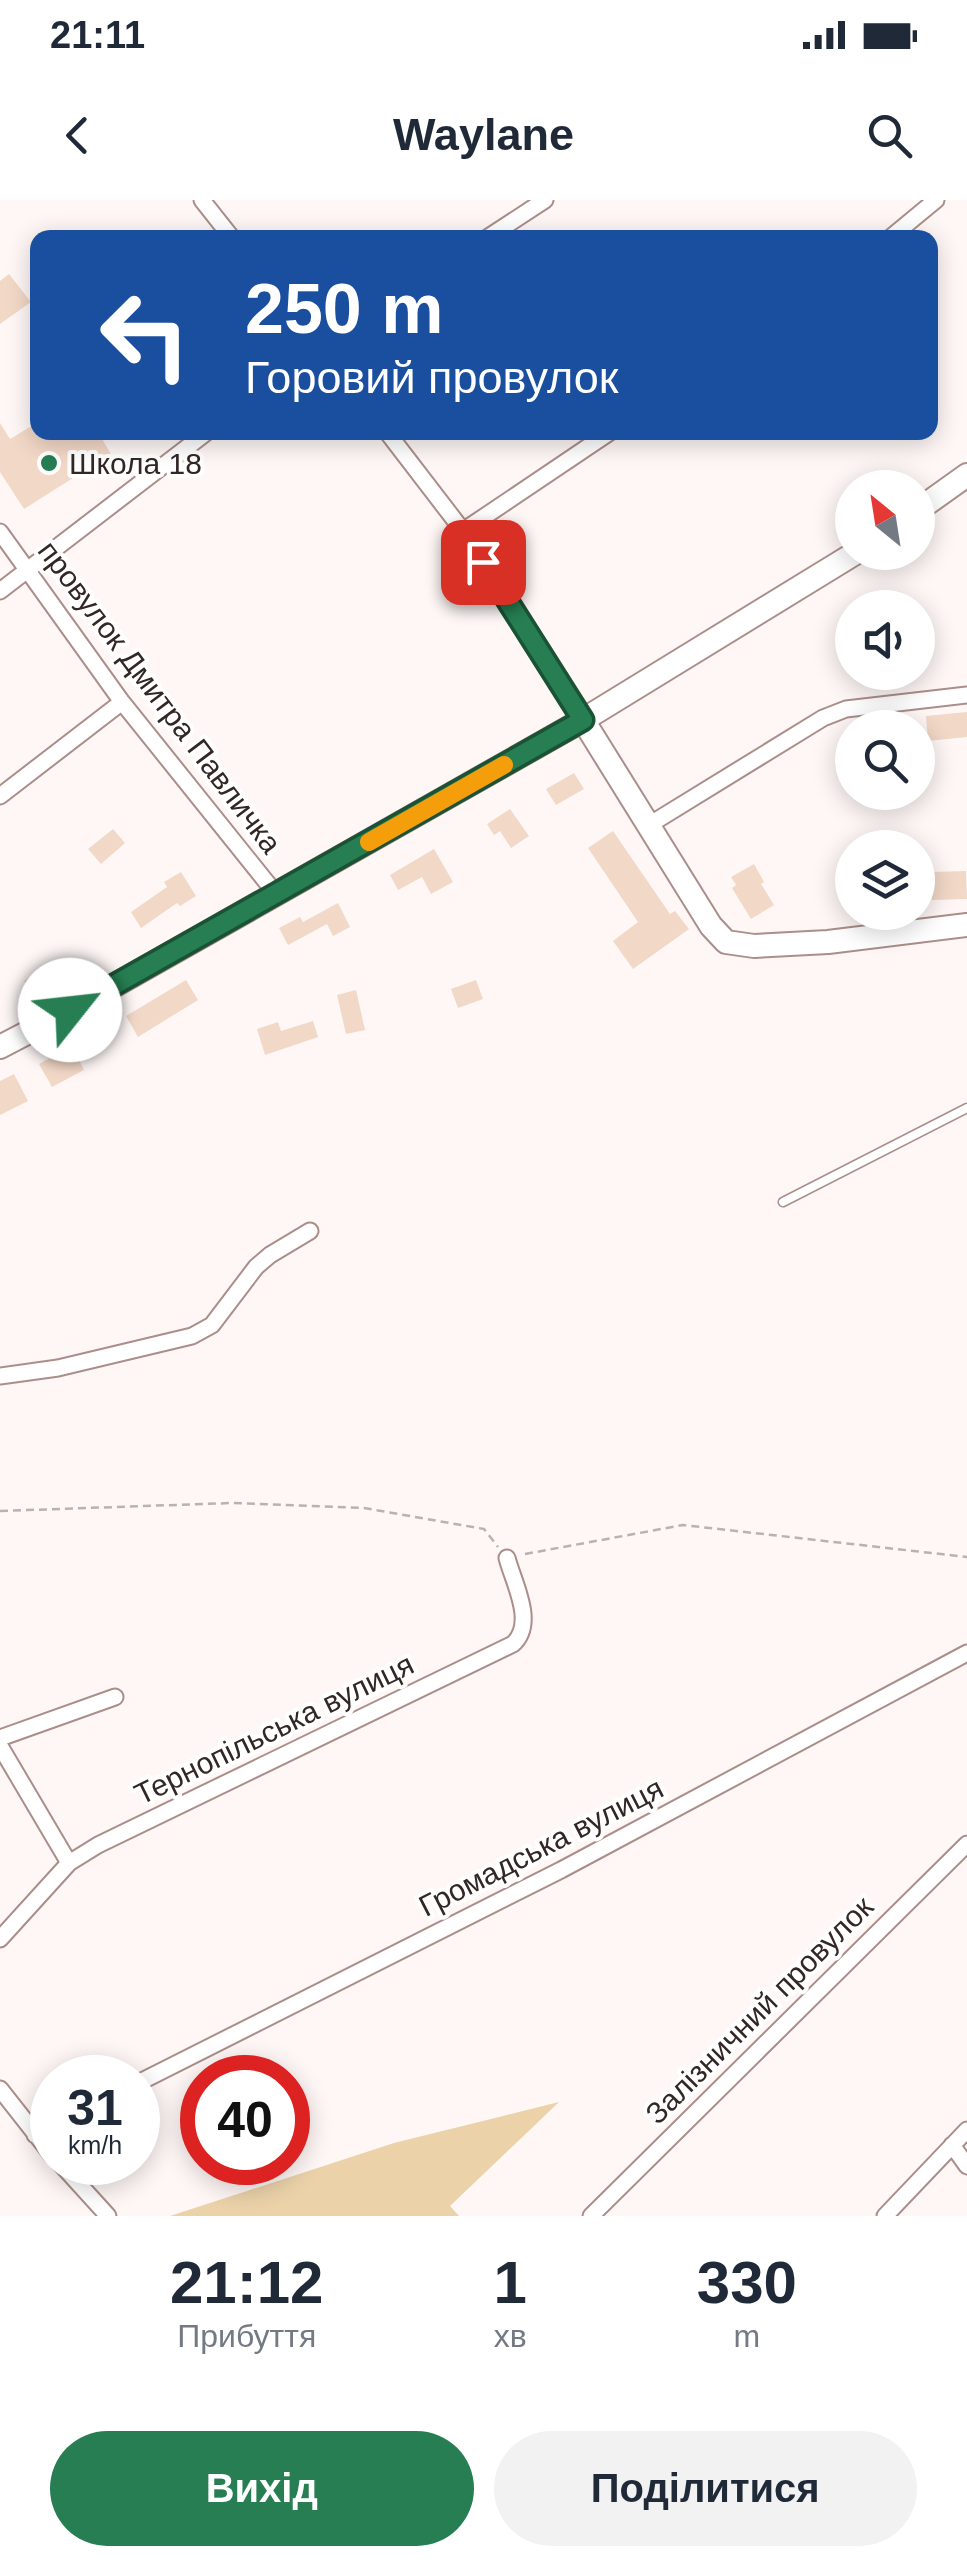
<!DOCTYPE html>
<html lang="uk">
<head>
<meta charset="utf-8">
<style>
	body { margin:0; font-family:Arial,sans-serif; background:#f2f2f3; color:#1f2937; height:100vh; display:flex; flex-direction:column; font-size:38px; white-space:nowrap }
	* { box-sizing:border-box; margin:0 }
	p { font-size:32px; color:#747a83 }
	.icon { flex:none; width:55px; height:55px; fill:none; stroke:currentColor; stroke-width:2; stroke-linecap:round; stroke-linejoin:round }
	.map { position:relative; height:2016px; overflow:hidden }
	.side { display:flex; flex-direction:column; background:#fff; flex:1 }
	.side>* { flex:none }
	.top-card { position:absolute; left:30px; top:30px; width:908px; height:210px; border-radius:20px; box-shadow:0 5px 25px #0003; background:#1a4fa0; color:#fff; overflow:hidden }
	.needle { width:65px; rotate:330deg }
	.tools { position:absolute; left:835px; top:270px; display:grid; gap:20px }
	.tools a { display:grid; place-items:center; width:100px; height:100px; border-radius:50%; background:#fff; box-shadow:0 5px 25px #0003; font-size:50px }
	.speed { position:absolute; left:30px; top:1855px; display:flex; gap:20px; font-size:50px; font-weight:700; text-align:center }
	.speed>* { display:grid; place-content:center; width:130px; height:130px; border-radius:50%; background:#fff; box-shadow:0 5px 25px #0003; line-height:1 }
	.speed small { font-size:25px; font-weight:400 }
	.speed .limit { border:15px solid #d22; background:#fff; color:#111 }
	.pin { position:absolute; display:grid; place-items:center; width:85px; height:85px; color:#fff; margin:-42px; border-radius:20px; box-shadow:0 5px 15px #0006 }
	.me { position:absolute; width:110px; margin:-55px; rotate:61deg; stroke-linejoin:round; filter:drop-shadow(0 0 8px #0008) }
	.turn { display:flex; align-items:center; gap:35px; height:210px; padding:0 50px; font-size:45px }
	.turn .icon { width:130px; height:130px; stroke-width:2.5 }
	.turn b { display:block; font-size:70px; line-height:85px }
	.eta { display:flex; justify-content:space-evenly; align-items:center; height:170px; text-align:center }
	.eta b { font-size:60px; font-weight:700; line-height:70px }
	.primary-button { display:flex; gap:20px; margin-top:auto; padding:20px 50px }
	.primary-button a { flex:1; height:115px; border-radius:60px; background:#267e52; color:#fff; font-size:40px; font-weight:700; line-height:115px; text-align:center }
	.primary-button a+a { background:#f2f2f3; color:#1f2937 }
	.status { display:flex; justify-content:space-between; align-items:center; height:70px; padding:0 50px; background:#fff; direction:ltr }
	.status svg { height:28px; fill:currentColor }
	header { display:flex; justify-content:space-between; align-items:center; height:130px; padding:0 50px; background:#fff; font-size:45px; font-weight:700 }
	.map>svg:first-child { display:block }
	.green { fill:#ebd2a9 }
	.building { fill:#f2d8c7 }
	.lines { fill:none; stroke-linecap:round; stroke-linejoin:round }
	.lane-casing { stroke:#ab8e89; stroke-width:11 }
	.street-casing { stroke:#ab8e89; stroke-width:19 }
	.secondary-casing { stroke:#ab8e89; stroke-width:26 }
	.path { stroke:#bab2b1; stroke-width:2.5; stroke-dasharray:8 5; stroke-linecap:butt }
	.lane { stroke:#fff; stroke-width:8 }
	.street { stroke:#fff; stroke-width:15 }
	.secondary { stroke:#fff; stroke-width:22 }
	.route-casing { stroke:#195235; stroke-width:25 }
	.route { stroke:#267e52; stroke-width:18 }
	.slow { stroke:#f59e0b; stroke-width:18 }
	.poi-dot { fill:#267e52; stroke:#fff; stroke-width:4 }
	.labels { text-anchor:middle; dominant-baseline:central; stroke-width:8; stroke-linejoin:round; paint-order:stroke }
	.poi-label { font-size:30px; fill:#322725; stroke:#fff; text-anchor:start }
	.street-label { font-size:30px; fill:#322725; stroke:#fff }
</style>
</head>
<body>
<div class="status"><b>21:11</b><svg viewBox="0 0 49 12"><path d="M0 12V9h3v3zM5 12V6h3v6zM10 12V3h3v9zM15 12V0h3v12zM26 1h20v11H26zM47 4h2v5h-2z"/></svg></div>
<header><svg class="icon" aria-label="back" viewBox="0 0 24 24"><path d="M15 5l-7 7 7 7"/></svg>Waylane<svg class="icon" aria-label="search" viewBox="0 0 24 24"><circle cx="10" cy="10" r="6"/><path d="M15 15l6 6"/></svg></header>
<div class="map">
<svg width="967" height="2016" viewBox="0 0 967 2016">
	<rect width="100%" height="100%" fill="#fef7f6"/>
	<path class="green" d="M 559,1902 L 450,2006 L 459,2016 L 170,2016 L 394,1943 Z"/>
	<path class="building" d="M 9,74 L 31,102 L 0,124 L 0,81 Z
		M 38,222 L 38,232 L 98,232 L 111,254 L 24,309 L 0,272 L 0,223 L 10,239 Z
		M 967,512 L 967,537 L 928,541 L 926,516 Z
		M 574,573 L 584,589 L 556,605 L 546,589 Z
		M 510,609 L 529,636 L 511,648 L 500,631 L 494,635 L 487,624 Z
		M 113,629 L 125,643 L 101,664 L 88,649 Z
		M 613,631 L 670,714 L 675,711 L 689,729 L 633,769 L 613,741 L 638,722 L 588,648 Z
		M 434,649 L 453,682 L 431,694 L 422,677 L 398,690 L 390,675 Z
		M 754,664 L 764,682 L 761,684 L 774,705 L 751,719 L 732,688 L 736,685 L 731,677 Z
		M 966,671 L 967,699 L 932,700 L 931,672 Z
		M 181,672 L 196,696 L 180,706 L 177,703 L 141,728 L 131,712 L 167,687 L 164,682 Z
		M 338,703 L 350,727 L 333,736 L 327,724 L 288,745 L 279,728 L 300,717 L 303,722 Z
		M 45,767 L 56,784 L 34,797 L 24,781 Z
		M 186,780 L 198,800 L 138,837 L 126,816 Z
		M 476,780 L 483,799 L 458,808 L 451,789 Z
		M 356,790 L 365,830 L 346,834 L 337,795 Z
		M 313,821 L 318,837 L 265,855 L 257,829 L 278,822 L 281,831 Z
		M 72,846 L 84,870 L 52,887 L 39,864 Z
		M 14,874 L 28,901 L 0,915 L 0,881 Z"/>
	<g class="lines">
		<g class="lane-casing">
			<path id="lane" d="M 783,1002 L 967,908"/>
		</g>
		<g class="street-casing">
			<path id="street" d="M 202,0 L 232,38
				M 487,38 L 545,0
				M 890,38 L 936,0
				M 387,232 L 463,331 L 583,520
				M 463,331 L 610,232
				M 0,332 L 122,502 L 276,694
				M 0,391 L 207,232
				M 0,596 L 122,502
				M 649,625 L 823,518 L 846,509 L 967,495
				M 0,1176 L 58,1168 L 192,1136 L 212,1125 L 256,1067 L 270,1055 L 310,1031
				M 0,1538 L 115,1497
				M 0,1546 L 69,1663
				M 0,1739 L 69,1663 L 98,1645 L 513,1444 C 536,1423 514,1384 507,1358
				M 138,1883 L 561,1670 L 967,1453
				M 0,1889 L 52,1955
				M 35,1935 L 52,1926
				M 952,1945 L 967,1966
				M 59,1962 L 108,2016
				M 591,2016 L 967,1644
				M 885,2016 L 967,1930"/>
		</g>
		<g class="secondary-casing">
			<path id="secondary" d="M 918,310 L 967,275
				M 583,520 L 711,726 L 726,742 L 754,746 L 828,742 L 967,725
				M 0,847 L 71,810 L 583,520 L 857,352"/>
		</g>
		<path class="path" d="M 0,1311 L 232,1303 L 364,1308 L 484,1329 L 498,1347
			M 525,1354 L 683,1325 L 967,1357"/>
		<use href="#lane" class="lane"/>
		<use href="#street" class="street"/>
		<use href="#secondary" class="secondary"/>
	</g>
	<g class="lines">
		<g class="route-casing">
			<path id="route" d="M 70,810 L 583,520 L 483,362"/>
		</g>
		<use href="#route" class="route"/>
		<path class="slow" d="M 369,642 L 504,565"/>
	</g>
	<circle class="poi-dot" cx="49" cy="263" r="10"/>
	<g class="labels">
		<g class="poi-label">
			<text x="69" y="263">Школа 18</text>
		</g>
		<g class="street-label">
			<text transform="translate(160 497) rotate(53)">провулок Дмитра Павличка</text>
			<text transform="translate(274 1529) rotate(-26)">Тернопільська вулиця</text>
			<text transform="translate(541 1647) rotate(-27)">Громадська вулиця</text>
			<text transform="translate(759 1810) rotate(-45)">Залізничний провулок</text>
		</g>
	</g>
</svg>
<div class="tools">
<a><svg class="needle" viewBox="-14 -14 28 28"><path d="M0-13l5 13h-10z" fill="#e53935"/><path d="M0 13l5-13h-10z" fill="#747a83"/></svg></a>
<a><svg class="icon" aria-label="sound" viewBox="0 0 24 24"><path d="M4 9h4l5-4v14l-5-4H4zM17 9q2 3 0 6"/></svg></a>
<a><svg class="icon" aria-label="search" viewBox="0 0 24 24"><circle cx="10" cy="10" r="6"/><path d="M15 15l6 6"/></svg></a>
<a><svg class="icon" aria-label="layers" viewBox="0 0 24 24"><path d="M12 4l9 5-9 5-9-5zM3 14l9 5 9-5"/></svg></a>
</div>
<div class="speed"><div>31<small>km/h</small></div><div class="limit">40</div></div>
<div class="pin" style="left:483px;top:362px;background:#d93025"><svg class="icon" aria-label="arrive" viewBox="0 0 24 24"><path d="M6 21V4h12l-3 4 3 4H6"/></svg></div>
<svg class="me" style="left:70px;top:810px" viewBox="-20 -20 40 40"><circle r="19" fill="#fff"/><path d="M0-13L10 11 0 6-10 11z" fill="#267e52"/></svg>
<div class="top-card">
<div class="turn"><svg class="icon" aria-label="left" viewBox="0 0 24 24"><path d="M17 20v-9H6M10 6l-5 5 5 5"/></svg><div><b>250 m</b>Горовий провулок</div></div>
</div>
</div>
<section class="side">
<div class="eta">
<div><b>21:12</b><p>Прибуття</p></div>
<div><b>1</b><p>хв</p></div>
<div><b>330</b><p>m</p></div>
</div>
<div class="primary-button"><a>Вихід</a><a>Поділитися</a></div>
</section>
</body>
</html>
